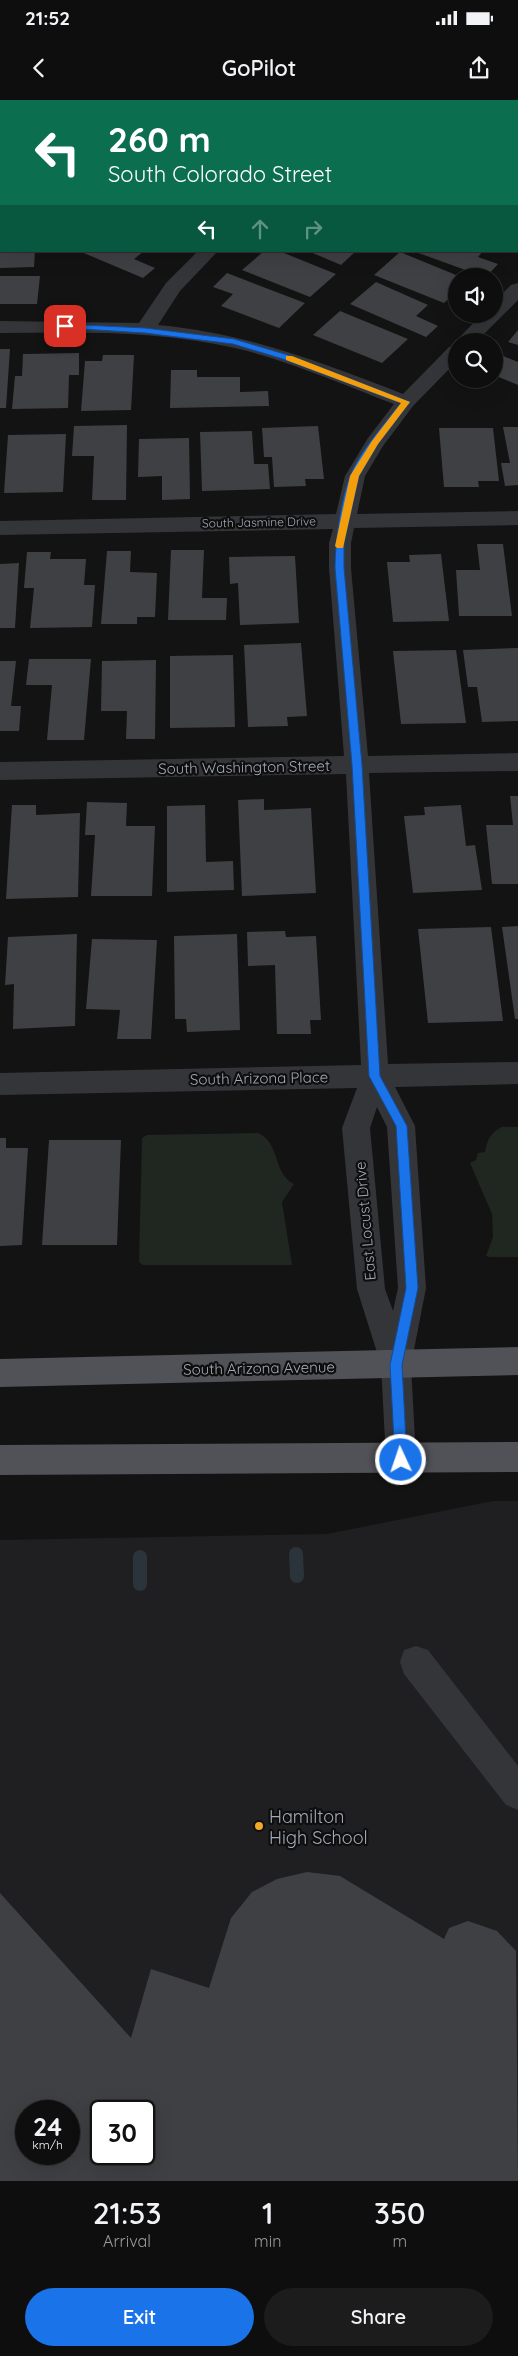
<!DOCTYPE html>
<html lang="en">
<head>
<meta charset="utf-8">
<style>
	body { margin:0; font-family:Quicksand,sans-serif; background:#1c1c1d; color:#f1f3f6; height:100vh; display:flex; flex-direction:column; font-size:19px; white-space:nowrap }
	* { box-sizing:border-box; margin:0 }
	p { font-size:16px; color:#9b9c9e }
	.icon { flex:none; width:28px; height:28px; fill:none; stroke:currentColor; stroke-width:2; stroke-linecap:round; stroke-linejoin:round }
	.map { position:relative; height:2081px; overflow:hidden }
	.details { display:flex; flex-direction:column; background:#0e0e0f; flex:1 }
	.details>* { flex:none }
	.banner { position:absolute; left:0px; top:0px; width:519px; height:152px; box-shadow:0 5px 20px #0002,0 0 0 1px #2e2e2f; background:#0b6e4f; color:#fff; overflow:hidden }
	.tools { position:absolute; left:448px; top:168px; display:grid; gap:10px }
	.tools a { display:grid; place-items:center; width:55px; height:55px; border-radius:50%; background:#0e0e0f; box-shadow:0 5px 20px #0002,0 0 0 1px #2e2e2f; font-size:25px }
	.speed { position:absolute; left:15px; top:2000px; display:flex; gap:10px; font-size:25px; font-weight:700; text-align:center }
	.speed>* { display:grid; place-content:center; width:65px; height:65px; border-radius:50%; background:#0e0e0f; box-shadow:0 5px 20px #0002,0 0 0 1px #2e2e2f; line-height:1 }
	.speed small { font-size:12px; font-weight:400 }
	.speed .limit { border:2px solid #111; border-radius:8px; background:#fff; color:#111 }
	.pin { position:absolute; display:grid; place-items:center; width:42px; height:42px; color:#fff; margin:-21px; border-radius:10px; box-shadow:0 2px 8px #0006 }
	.me { position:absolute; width:55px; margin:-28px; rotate:357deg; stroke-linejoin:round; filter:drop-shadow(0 0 4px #0008) }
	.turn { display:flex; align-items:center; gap:18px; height:105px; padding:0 25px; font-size:22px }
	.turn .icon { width:65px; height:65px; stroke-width:2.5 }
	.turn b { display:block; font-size:35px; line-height:42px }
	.lanes { display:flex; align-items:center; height:48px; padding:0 25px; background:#0003; justify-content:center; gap:25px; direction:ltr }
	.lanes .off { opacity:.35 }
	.eta { display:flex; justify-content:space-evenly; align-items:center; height:85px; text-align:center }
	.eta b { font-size:30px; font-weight:600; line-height:35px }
	.cta { display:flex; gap:10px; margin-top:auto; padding:10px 25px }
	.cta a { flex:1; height:58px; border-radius:30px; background:#1a73e8; color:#fff; font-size:20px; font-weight:600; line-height:58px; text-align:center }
	.cta a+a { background:#1c1c1d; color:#f1f3f6 }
	.status { display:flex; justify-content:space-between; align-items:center; height:35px; padding:0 25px; background:#0e0e0f; direction:ltr }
	.status svg { height:14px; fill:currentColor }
	header { display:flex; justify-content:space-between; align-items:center; height:65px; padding:0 25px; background:#0e0e0f; font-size:22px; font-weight:600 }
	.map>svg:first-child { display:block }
	.built { fill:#1f1f21; fill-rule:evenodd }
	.green { fill:#1f2720 }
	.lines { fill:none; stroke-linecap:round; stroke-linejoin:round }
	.stream { stroke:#2b343a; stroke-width:14 }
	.building { fill:#3f4044; fill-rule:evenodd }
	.minor { fill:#343539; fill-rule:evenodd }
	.major { fill:#505258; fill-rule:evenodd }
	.route { fill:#1a73e8; stroke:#114b97 }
	.slow { fill:#f59e0b }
	.poi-dot { fill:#f4a82b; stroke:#0e0e0f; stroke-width:2 }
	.labels { text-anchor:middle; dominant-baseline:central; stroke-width:4.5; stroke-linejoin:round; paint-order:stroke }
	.far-street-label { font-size:12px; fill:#a4aab5; stroke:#0e0e0f }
	.street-label { font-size:15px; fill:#a4aab5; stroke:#0e0e0f }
	.near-poi-label { font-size:18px; fill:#a4aab5; stroke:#0e0e0f; text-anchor:start }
</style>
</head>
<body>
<div class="status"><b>21:52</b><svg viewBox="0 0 49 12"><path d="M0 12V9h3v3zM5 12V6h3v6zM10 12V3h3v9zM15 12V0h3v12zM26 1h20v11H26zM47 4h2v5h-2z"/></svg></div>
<header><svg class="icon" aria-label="back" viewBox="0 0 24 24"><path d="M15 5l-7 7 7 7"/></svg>GoPilot<svg class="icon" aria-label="share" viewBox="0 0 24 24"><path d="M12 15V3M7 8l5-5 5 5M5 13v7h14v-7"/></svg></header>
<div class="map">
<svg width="518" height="2081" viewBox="0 0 518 2081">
	<rect width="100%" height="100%" fill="#131314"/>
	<path class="built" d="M 493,1401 L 518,1401 L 518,2081 L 0,2081 L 0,1440 L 327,1434 ZM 26,2011 L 69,2011 L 69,2054 L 26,2054 ZM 101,2011 L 144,2011 L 144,2054 L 101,2054 Z"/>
	<path class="green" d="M 502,1027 L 518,1027 L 518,1157 L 490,1157 L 486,1156 L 493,1137 L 492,1114 L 470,1063 L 476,1060 L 478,1053 L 485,1052 C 487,1040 490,1033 502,1027 Z
		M 258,1033 C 281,1043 272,1073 294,1084 L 282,1102 L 292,1165 L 143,1165 L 139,1162 L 142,1038 L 147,1035 Z"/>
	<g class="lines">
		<path class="stream" d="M 296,1454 L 297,1476
			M 140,1457 L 140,1484"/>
	</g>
	<path class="building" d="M 0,151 L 35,151 L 34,167 L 0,168 Z
		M 79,151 L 144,151 L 134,159 L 155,168 L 143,178 Z
		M 264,151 L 279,151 L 336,174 L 310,197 L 242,170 Z
		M 308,151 L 356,151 L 341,165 Z
		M 413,151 L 483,151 L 478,157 L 498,164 L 487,176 L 482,176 Z
		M 400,152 L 456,175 L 456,191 L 444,203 L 374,175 Z
		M 227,173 L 305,203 L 279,228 L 221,206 L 233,194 L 213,187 Z
		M 0,176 L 40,176 L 37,204 L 0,204 Z
		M 376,182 L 428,205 L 416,216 L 438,226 L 426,237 L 350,204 Z
		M 340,211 L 408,239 L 382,263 L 313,235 Z
		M 518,230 L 518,245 L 508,242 Z
		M 0,249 L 10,249 L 6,308 L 0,308 Z
		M 79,253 L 79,275 L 69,275 L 68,308 L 12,309 L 15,276 L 22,276 L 23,254 Z
		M 495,253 L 518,262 L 518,285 L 494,275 Z
		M 103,255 L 134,255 L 131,310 L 81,311 L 85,261 L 102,261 Z
		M 171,270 L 197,270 L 197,277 L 240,277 L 240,292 L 268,291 L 269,306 L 170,308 Z
		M 127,325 L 126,400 L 92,400 L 94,356 L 72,356 L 74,326 Z
		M 318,326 L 324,379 L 305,379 L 306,386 L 274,387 L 272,357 L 264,357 L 262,328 Z
		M 503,327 L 518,327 L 518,385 L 505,386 L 501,363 L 510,363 Z
		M 439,328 L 493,328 L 499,381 L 478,381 L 479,387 L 444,387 Z
		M 252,331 L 254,364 L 268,364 L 270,389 L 202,391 L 200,332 Z
		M 66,334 L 63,392 L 4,393 L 8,335 Z
		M 189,338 L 190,399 L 162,400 L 162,376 L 138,377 L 139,339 Z
		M 477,444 L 503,444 L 512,516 L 459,516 L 456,470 L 480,470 Z
		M 171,450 L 204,450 L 202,498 L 227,498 L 226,520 L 168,520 Z
		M 107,451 L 131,451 L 130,472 L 157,473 L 155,517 L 137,517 L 137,524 L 101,524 Z
		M 27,452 L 51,452 L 50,459 L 86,459 L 84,485 L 95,485 L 92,527 L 30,528 L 34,488 L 24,488 Z
		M 441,454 L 449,521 L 393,522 L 387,462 L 410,462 L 409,455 Z
		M 295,456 L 299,523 L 240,525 L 238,483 L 230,484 L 229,457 Z
		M 19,463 L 15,528 L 0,528 L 0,464 Z
		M 301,543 L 307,616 L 287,617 L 288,626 L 248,627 L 244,545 Z
		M 518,548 L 518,621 L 482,622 L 477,587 L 468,587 L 463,550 Z
		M 456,550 L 466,623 L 401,624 L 393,551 Z
		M 233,555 L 235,627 L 170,628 L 170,556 Z
		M 29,559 L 91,559 L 84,640 L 47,640 L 52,585 L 26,585 Z
		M 156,560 L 155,639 L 126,639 L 127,611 L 101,611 L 102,561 Z
		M 0,561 L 16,561 L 11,606 L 21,606 L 19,631 L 0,631 Z
		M 510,696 L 518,696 L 518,784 L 492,784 L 486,725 L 513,725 Z
		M 264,699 L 264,710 L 311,708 L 316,793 L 242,796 L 238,700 Z
		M 87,702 L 127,703 L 126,726 L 155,726 L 152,796 L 91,796 L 95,735 L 85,735 Z
		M 12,705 L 36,705 L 36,715 L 80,713 L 78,797 L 6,799 Z
		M 205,705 L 206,762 L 233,761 L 234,790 L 167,792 L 167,706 Z
		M 461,705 L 466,746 L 475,745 L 482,790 L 413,793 L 404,716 L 425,715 L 424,707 Z
		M 518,826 L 518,919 L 515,919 L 502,827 Z
		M 491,827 L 503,921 L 428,923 L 418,829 Z
		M 285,831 L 286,837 L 316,836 L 321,920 L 310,920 L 311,934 L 277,934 L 275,865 L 248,866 L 247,832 Z
		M 77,834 L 75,926 L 13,929 L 14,884 L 5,885 L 8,837 Z
		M 237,834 L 240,930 L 187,932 L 186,919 L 175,919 L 174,836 Z
		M 92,839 L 157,840 L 151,939 L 117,939 L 120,910 L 86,909 Z
		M 0,1038 L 6,1038 L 6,1048 L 28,1048 L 22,1145 L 0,1146 Z
		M 49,1040 L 121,1040 L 117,1145 L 42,1145 Z
		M 307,1772 L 340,1776 L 444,1839 L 449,1828 L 468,1821 L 497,1831 L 516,1851 L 518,2081 L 0,2081 L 0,1793 L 131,1938 L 151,1869 L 209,1888 L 231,1818 L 252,1792 L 277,1779 ZM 26,2011 L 69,2011 L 69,2054 L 26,2054 ZM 101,2011 L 144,2011 L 144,2054 L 101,2054 Z"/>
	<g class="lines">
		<path class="minor" d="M 280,0 L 300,0 L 301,1 L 281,1 Z
			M 198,151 L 218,151 L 180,191 L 158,225 C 246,233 321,262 403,294 L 449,247 L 456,245 L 456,262 L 413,306 L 383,346 L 365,376 L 357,414 L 518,411 L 518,425 L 354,428 L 351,443 L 351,468 L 368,656 L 518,653 L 518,671 L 369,673 L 388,964 L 518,962 L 518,984 L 395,987 L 415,1026 L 426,1188 L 411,1265 L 416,1359 L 412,1369 L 401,1374 L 390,1369 L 386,1359 L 381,1265 L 357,1189 L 342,1028 L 357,988 L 0,995 L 0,973 L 361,965 L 346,674 L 0,680 L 0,662 L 344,656 L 329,468 L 329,443 L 333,429 L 0,435 L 0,421 L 336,414 L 345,376 L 368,338 L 394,304 C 342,284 290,261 235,248 C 158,230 79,232 0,233 L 0,221 L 139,223 L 166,183 ZM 377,1007 L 387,1027 L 398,1188 L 393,1211 L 385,1189 L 370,1028 Z
			M 518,183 L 518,200 L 477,241 L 456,241 L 482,214 L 494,214 L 494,202 L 511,185 Z
			M 416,1546 L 428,1550 L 518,1666 L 518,1710 L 506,1705 L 404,1574 L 400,1562 L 404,1550 Z"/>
		<path class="major" d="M 518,1247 L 518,1275 L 0,1287 L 0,1259 Z
			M 518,1342 L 518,1372 L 0,1375 L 0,1345 Z"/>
	</g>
	<path class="route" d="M 62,224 L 145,228 L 234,239 L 288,255 L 410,302 L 378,344 L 359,376 L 344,443 L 344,468 L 362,665 L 380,976 L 407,1026 L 418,1188 L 402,1265 L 407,1360 L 405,1364 L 401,1366 L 397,1364 L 395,1360 L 390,1265 L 406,1188 L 396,1026 L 369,976 L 352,665 L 335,468 C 335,442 341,400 350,376 C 359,353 385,323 401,303 L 283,259 L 233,244 L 145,233 L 65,228 L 62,228 Z"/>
	<path class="slow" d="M 286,256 L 292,256 L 410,302 L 378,344 L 359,376 L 343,448 L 337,448 L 335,446 L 350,376 L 372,341 L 401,303 L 286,260 Z"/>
	<circle class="poi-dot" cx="259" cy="1726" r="5"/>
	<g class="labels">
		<g class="far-street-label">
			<text transform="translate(259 422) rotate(-1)">South Jasmine Drive</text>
		</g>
		<g class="street-label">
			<text transform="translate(244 667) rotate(-1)">South Washington Street</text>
			<text transform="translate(259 978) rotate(-1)">South Arizona Place</text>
			<text transform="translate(365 1121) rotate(-95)">East Locust Drive</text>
			<text transform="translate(259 1268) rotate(-1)">South Arizona Avenue</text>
		</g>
		<g class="near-poi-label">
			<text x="269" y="1716">Hamilton<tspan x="269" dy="21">High School</tspan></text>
		</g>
	</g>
</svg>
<div class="tools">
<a><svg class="icon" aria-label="sound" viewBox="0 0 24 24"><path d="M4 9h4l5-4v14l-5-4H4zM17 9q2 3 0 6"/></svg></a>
<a><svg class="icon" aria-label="search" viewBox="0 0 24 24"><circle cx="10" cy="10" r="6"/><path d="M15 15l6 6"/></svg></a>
</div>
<div class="speed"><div>24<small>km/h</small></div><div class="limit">30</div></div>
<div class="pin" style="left:65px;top:226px;background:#d93025"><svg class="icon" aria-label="arrive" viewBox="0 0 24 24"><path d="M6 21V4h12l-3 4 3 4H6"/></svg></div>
<svg class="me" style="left:401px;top:1360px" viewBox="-20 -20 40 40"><circle r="17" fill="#1a73e8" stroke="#fff" stroke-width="3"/><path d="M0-11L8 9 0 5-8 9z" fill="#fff"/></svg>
<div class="banner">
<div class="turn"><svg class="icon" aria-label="left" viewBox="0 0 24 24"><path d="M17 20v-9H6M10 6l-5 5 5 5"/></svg><div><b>260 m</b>South Colorado Street</div></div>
<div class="lanes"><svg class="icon" aria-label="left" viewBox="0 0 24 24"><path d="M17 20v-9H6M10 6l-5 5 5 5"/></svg><svg class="icon off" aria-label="ahead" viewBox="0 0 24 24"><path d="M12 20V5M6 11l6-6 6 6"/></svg><svg class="icon off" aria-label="right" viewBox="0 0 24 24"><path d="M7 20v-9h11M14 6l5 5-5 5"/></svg></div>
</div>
</div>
<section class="details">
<div class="eta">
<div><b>21:53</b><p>Arrival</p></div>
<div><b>1</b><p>min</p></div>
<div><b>350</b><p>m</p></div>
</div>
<div class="cta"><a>Exit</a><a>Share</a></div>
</section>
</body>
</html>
